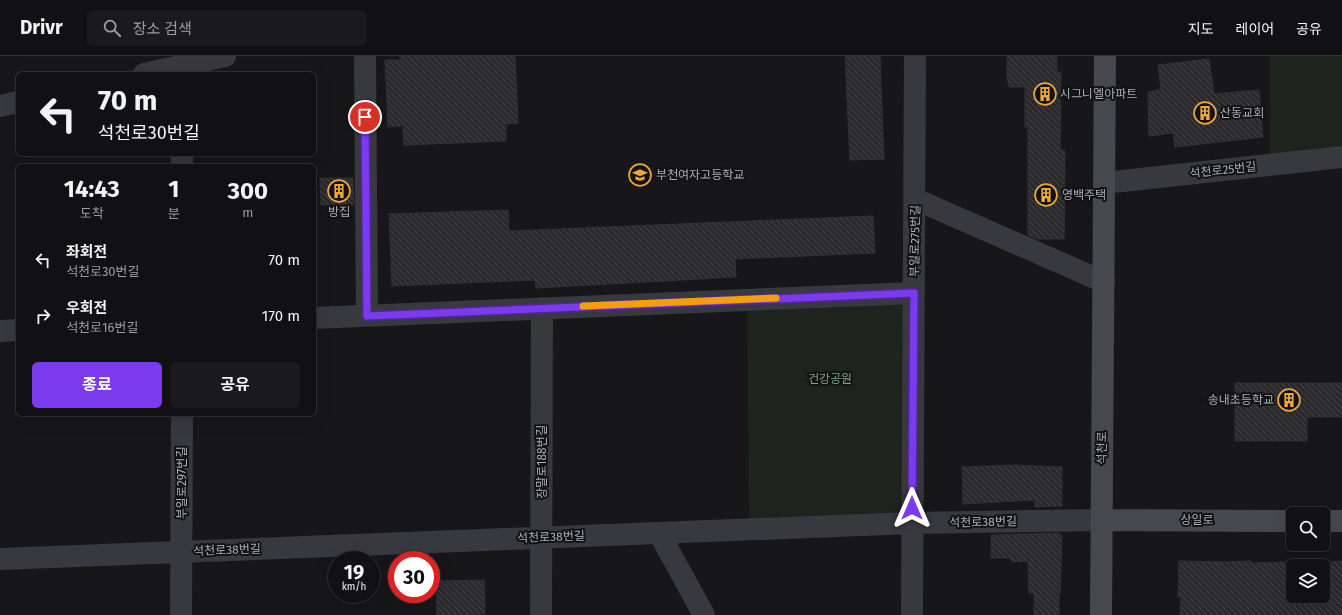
<!DOCTYPE html>
<html lang="ko">
<head>
<meta charset="utf-8">
<style>
	body { margin:0; font-family:"Fira Sans","Noto Sans KR",sans-serif; background:#1a1a1c; color:#f1f3f6; height:100vh; display:flex; flex-direction:column; font-size:15px; white-space:nowrap }
	* { box-sizing:border-box; margin:0 }
	p { font-size:13px; color:#9c9da0 }
	.icon { flex:none; width:22px; height:22px; fill:none; stroke:currentColor; stroke-width:2; stroke-linecap:round; stroke-linejoin:round }
	.map { position:relative; flex:1; overflow:hidden }
	.panel { position:absolute; left:16px; top:108px; width:300px; height:252px; display:flex; flex-direction:column; background:#111113; border-radius:6px; box-shadow:0 4px 16px #0002,0 0 0 1px #303133 }
	.panel>* { flex:none }
	.top-card { position:absolute; left:16px; top:16px; width:300px; height:84px; border-radius:6px; box-shadow:0 4px 16px #0002,0 0 0 1px #303133; background:#111113; color:#f1f3f6; overflow:hidden }
	.fabs { position:absolute; left:1286px; top:451px; display:grid; gap:8px }
	.fabs a { display:grid; place-items:center; width:44px; height:44px; border-radius:6px; background:#111113; box-shadow:0 4px 16px #0002,0 0 0 1px #303133; font-size:20px }
	.speed { position:absolute; left:328px; top:495px; display:flex; gap:8px; font-size:20px; font-weight:700; text-align:center }
	.speed>* { display:grid; place-content:center; width:52px; height:52px; border-radius:50%; background:#111113; box-shadow:0 4px 16px #0002,0 0 0 1px #303133; line-height:1 }
	.speed small { font-size:10px; font-weight:400 }
	.speed .limit { border:6px solid #d22; background:#fff; color:#111 }
	.pin { position:absolute; display:grid; place-items:center; width:34px; height:34px; color:#fff; margin:-17px; border:2px solid #fff; border-radius:50%; box-shadow:0 1px 4px #0007 }
	.me { position:absolute; width:44px; margin:-22px; rotate:0deg; stroke-linejoin:round; filter:drop-shadow(0 0 3px #0008) }
	.turn { display:flex; align-items:center; gap:14px; height:84px; padding:0 16px; font-size:18px }
	.turn .icon { width:52px; height:52px; stroke-width:2.5 }
	.turn b { display:block; font-size:28px; line-height:34px }
	.eta { display:flex; justify-content:space-evenly; align-items:center; height:68px; text-align:center }
	.eta b { font-size:24px; font-weight:700; line-height:28px }
	.primary-button { display:flex; gap:8px; margin-top:auto; padding:8px 16px }
	.primary-button a { flex:1; height:46px; border-radius:6px; background:#7c3aed; color:#fff; font-size:16px; font-weight:700; line-height:46px; text-align:center }
	.primary-button a+a { background:#1a1a1c; color:#f1f3f6 }
	ul { padding:0; list-style:none }
	li { display:flex; align-items:center; gap:12px; height:56px; padding:0 16px }
	li div { flex:1 }
	li b { display:block; font-size:15px }
	li em { font-style:normal }
	header { display:flex; align-items:center; gap:24px; box-sizing:border-box; height:56px; padding:0 20px; background:#111113; border-bottom:1px solid #303133 }
	header strong { font-size:19px }
	nav { display:flex; gap:22px; margin-inline-start:auto; font-size:14px }
	.search { width:280px; height:36px; background:#1a1a1c; display:flex; align-items:center; gap:10px; box-sizing:border-box; padding:0 14px; border-radius:6px; color:#9c9da0; font-size:15px }
	.map>svg:first-child { display:block }
	.green { fill:#1d241e }
	.building { fill:url(#building-back-hatch); stroke:#313135; fill-rule:evenodd }
	.lines { fill:none; stroke-linecap:round; stroke-linejoin:round }
	.street { stroke:#38393e; stroke-width:22 }
	.secondary { stroke:#46484e; stroke-width:22 }
	.route-casing { stroke:#51269a; stroke-width:10 }
	.route { stroke:#7c3aed; stroke-width:7 }
	.slow { stroke:#f59e0b; stroke-width:7 }
	.labels { text-anchor:middle; dominant-baseline:central; stroke-width:4; stroke-linejoin:round; paint-order:stroke }
	.poi-label { font-size:12px; fill:#a9afb8; stroke:#121214; text-anchor:start }
	.street-label { font-size:12px; fill:#a9afb8; stroke:#121214 }
	.park-label { font-size:12px; fill:#81a381; stroke:#121214 }
</style>
</head>
<body>
<header>
<strong>Drivr</strong>
<div class="search"><svg class="icon" aria-label="search" viewBox="0 0 24 24"><circle cx="10" cy="10" r="6"/><path d="M15 15l6 6"/></svg>장소 검색</div>
<nav><a>지도</a><a>레이어</a><a>공유</a></nav>
</header>
<div class="map">
<svg width="1342" height="559" viewBox="0 0 1342 559">
	<defs>
		<pattern id="building-back-hatch" width="6" height="6" patternUnits="userSpaceOnUse"><rect width="6" height="6" fill="#2a2a2d"/><path d="M-1 5l2 2M0 0l6 6M5-1l2 2" fill="none" stroke="#464649"/></pattern>
	</defs>
	<rect width="100%" height="100%" fill="#171719"/>
	<path class="green" d="M 1270,0 L 1342,0 L 1342,101 L 1270,109 Z
		M 914,237 L 912,467 L 749,473 L 747,243 Z"/>
	<path class="building" d="M 400,0 L 515,0 L 518,67 L 506,68 L 506,85 L 404,89 L 403,70 L 388,71 L 385,4 L 400,4 Z
		M 845,0 L 880,0 L 884,103 L 850,104 Z
		M 1007,0 L 1057,0 L 1057,16 L 1061,16 L 1060,94 L 1065,94 L 1064,183 L 1037,183 L 1028,179 L 1028,71 L 1025,71 L 1025,31 L 1009,31 L 1007,21 Z
		M 1209,3 L 1214,38 L 1259,34 L 1263,81 L 1175,91 L 1173,77 L 1149,80 L 1148,36 L 1161,33 L 1158,9 Z
		M 320,122 L 353,122 L 354,149 L 321,149 Z
		M 508,154 L 509,175 L 873,160 L 875,197 L 735,203 L 736,221 L 536,232 L 535,224 L 392,230 L 389,158 Z
		M 1235,327 L 1342,327 L 1342,361 L 1307,361 L 1307,385 L 1235,385 Z
		M 1015,409 L 1062,411 L 1062,450 L 1035,451 L 1035,444 L 963,448 L 962,411 Z
		M 1059,477 L 1062,480 L 1060,538 L 1059,538 L 1059,559 L 1034,559 L 1034,537 L 1029,537 L 1028,505 L 1012,506 L 1011,502 L 991,502 L 991,479 Z
		M 1179,505 L 1226,506 L 1251,505 L 1251,507 L 1309,505 L 1309,507 L 1342,505 L 1342,559 L 1180,559 L 1181,541 L 1178,541 ZM 1293,510 L 1323,510 L 1323,540 L 1293,540 Z
		M 484,524 L 485,558 L 437,559 L 436,525 Z"/>
	<g class="lines">
		<path class="street" d="M 365,0 L 367,259
			M 144,18 L 225,0
			M 0,50 L 18,46
			M 182,110 L 182,98
			M 1104,127 L 1342,101
			M 915,143 L 1104,226
			M 314,262 L 914,237
			M 0,275 L 18,274
			M 659,477 L 704,559
			M 0,503 L 912,467 L 1102,464
			M 181,559 L 182,358
			M 541,559 L 542,252
			M 912,559 L 915,0"/>
		<path class="secondary" d="M 1102,464 L 1293,465
			M 1323,465 L 1342,465
			M 1101,559 L 1105,0"/>
	</g>
	<g class="lines">
		<g class="route-casing">
			<path id="route" d="M 365,61 L 367,260 L 914,237 L 912,452"/>
		</g>
		<use href="#route" class="route"/>
		<path class="slow" d="M 583,250 L 776,242"/>
	</g>
	<defs>
		<g id="building-ring" transform="scale(1.15)"><circle r="9.5" fill="#121214" stroke="#eca63c" stroke-width="1.5"/><path d="M-4-6H4V6H1V3H-1V6H-4ZM-2.5-4.3h1.7v1.8h-1.7ZM.8-4.3h1.7v1.8H.8ZM-2.5-1h1.7V.8h-1.7ZM.8-1h1.7V.8H.8Z" fill="#eca63c"/></g>
		<g id="school-ring" transform="scale(1.15)"><circle r="9.5" fill="#121214" stroke="#eca63c" stroke-width="1.5"/><path d="M0-5L7-2L0 1L-7-2ZM-4 1L0 2.5L4 1V4Q0 6-4 4Z" fill="#eca63c"/></g>
	</defs>
	<g fill-rule="evenodd">
		<use href="#building-ring" x="1045" y="38"/>
		<use href="#building-ring" x="1205" y="57"/>
		<use href="#school-ring" x="640" y="119"/>
		<use href="#building-ring" x="339" y="135"/>
		<use href="#building-ring" x="1046" y="139"/>
		<use href="#building-ring" x="1289" y="344"/>
	</g>
	<g class="labels">
		<g class="poi-label">
			<text x="1060" y="38">시그니엘아파트</text>
			<text x="1220" y="57">산동교회</text>
			<text x="656" y="119">부천여자고등학교</text>
			<text x="1062" y="139">영백주택</text>
			<text x="339" y="156" text-anchor="middle">방집</text>
			<text x="1274" y="344" text-anchor="end">송내초등학교</text>
		</g>
		<g class="street-label">
			<text transform="translate(1223 114) rotate(-6)">석천로25번길</text>
			<text transform="translate(915 185) rotate(-89)">부일로275번길</text>
			<text transform="translate(1102 392) rotate(-89)">석천로</text>
			<text transform="translate(542 406) rotate(-90)">장말로188번길</text>
			<text transform="translate(182 427) rotate(-90)">부일로297번길</text>
			<text x="1197" y="464">상일로</text>
			<text transform="translate(983 466) rotate(-1)">석천로38번길</text>
			<text transform="translate(551 481) rotate(-2)">석천로38번길</text>
			<text transform="translate(227 494) rotate(-2)">석천로38번길</text>
		</g>
		<g class="park-label">
			<text x="830" y="323">건강공원</text>
		</g>
	</g>
</svg>
<div class="fabs">
<a><svg class="icon" aria-label="search" viewBox="0 0 24 24"><circle cx="10" cy="10" r="6"/><path d="M15 15l6 6"/></svg></a>
<a><svg class="icon" aria-label="layers" viewBox="0 0 24 24"><path d="M12 4l9 5-9 5-9-5zM3 14l9 5 9-5"/></svg></a>
</div>
<div class="speed"><div>19<small>km/h</small></div><div class="limit">30</div></div>
<div class="pin" style="left:365px;top:61px;background:#d93025"><svg class="icon" aria-label="arrive" viewBox="0 0 24 24"><path d="M6 21V4h12l-3 4 3 4H6"/></svg></div>
<svg class="me" style="left:912px;top:452px" viewBox="-20 -20 40 40"><path d="M0-17L14 15 0 8-14 15z" fill="#7c3aed" stroke="#fff" stroke-width="4"/></svg>
<div class="top-card">
<div class="turn"><svg class="icon" aria-label="left" viewBox="0 0 24 24"><path d="M17 20v-9H6M10 6l-5 5 5 5"/></svg><div><b>70 m</b>석천로30번길</div></div>
</div>
<section class="panel">
<div class="eta">
<div><b>14:43</b><p>도착</p></div>
<div><b>1</b><p>분</p></div>
<div><b>300</b><p>m</p></div>
</div>
<ul>
<li><svg class="icon" aria-label="left" viewBox="0 0 24 24"><path d="M17 20v-9H6M10 6l-5 5 5 5"/></svg><div><b>좌회전</b><p>석천로30번길</p></div><em>70 m</em></li>
<li><svg class="icon" aria-label="right" viewBox="0 0 24 24"><path d="M7 20v-9h11M14 6l5 5-5 5"/></svg><div><b>우회전</b><p>석천로16번길</p></div><em>170 m</em></li>
</ul>
<div class="primary-button"><a>종료</a><a>공유</a></div>
</section>
</div>
</body>
</html>
